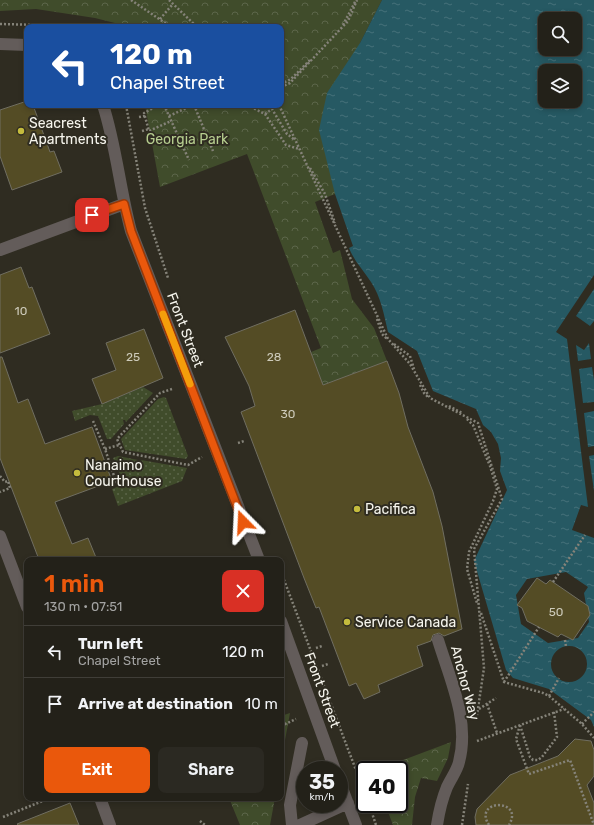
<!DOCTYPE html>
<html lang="en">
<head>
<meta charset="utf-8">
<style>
	body { margin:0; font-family:Rubik,sans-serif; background:#2b2922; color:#f1f3f6; height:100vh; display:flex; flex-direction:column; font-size:15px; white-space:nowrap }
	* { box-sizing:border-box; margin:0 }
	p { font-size:13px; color:#a3a3a2 }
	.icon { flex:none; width:22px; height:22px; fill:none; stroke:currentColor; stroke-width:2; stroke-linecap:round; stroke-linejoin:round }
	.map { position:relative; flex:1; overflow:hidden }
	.panel { position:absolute; left:24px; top:557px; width:260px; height:244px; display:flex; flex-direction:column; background:#232119; border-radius:8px; box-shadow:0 2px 6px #0003,0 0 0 1px #403e38 }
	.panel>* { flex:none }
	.guide { position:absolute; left:24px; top:24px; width:260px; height:84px; border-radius:8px; box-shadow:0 2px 6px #0003,0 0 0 1px #403e38; background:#1a4fa0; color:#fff; overflow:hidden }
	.buttons { position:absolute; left:538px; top:12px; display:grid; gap:8px }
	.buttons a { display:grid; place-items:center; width:44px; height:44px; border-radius:8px; background:#232119; box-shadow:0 2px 6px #0003,0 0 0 1px #403e38; font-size:20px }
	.speed { position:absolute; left:296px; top:761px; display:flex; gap:8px; font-size:20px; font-weight:700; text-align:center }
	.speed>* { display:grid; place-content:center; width:52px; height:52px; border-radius:50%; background:#232119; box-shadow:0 2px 6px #0003,0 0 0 1px #403e38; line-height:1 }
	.speed small { font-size:10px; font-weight:400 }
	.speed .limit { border:2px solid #111; border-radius:6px; background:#fff; color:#111 }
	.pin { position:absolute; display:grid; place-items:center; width:34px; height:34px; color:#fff; margin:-17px; border-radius:8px; box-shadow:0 2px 6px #0006 }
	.me { position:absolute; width:44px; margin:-22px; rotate:339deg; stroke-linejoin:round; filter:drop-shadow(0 0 3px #0008) }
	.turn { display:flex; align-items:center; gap:14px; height:84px; padding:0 20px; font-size:18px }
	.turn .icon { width:52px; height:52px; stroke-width:2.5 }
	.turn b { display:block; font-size:28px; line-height:34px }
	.round { display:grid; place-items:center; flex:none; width:42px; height:42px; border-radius:8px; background:#2b2922 }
	.overview { display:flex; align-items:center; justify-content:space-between; height:68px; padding:0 20px }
	h1 { font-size:24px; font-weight:600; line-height:30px; color:#ea580c }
	.button { display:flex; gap:8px; margin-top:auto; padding:8px 20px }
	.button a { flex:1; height:46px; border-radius:8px; background:#ea580c; color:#fff; font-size:16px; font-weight:600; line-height:46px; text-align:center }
	.button a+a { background:#2b2922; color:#f1f3f6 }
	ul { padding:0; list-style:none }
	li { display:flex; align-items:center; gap:12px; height:52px; padding:0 20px; border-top:1px solid #403e38 }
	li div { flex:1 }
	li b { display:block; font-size:15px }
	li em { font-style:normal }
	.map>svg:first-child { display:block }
	.grass { fill:url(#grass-dots) }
	.park { fill:url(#park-crowns) }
	.water { fill:url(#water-ripples); fill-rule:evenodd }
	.pier { fill:#2f2c21; fill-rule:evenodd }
	.building { fill:#544c25; stroke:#706e61 }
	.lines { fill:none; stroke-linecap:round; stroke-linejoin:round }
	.path { stroke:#858379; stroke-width:2.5; stroke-dasharray:2 2; stroke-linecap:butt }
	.minor { stroke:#635c5a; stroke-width:12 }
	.route-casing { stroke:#983908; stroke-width:10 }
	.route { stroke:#ea580c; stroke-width:7 }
	.slow { stroke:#f59e0b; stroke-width:7 }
	.poi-dot { fill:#c5bc3d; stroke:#2f2c21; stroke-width:1.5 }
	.labels { text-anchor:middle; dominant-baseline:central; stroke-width:4; stroke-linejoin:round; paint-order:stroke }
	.number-label { font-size:12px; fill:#cecbbb }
	.poi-label { font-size:14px; fill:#f6f5ed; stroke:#2f2c21; text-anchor:start }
	.park-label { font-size:14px; fill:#b6cd8f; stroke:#2f2c21 }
	.street-label { font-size:14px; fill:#f6f5ed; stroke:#2f2c21 }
</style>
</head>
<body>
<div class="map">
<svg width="594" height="825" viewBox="0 0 594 825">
	<defs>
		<pattern id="grass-dots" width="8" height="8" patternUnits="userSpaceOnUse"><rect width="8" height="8" fill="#404c2b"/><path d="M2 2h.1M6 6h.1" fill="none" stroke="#5c664a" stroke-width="1.8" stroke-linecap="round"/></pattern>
		<pattern id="park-crowns" width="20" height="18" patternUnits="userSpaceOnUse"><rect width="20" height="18" fill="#404c2b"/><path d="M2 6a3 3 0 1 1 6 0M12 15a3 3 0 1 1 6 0" fill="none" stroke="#5c664a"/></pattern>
		<pattern id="water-ripples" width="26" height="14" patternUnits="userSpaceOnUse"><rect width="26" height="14" fill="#265963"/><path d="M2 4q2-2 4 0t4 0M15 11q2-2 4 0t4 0" fill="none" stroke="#46717a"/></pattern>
	</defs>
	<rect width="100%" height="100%" fill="#2f2c21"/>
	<path class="grass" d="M 143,387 L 153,393 L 126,422 L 125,420 L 123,420 L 124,424 L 111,439 L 107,439 L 98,416 L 90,415 L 75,421 L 72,411 L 102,404 Z
		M 164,397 L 166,398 L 188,456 L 186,459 L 125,450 L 121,439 L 158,399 Z
		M 118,456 L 138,460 L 139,463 L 142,462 L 141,460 L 187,468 L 182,481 L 118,506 L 112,489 L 117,487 C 124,478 117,467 113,458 Z"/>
	<path class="park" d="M 0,0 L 382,0 L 360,43 L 335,194 L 315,202 L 333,253 L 340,250 L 352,299 L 374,328 L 387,361 L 323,385 L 311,352 L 321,348 L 247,154 L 160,187 L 145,105 L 281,105 L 281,27 L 131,27 L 95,18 L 36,9 L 0,11 Z
		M 290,713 L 281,762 L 281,716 Z
		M 451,742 L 448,758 L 437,781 L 421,778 L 415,797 L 412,825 L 393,825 L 385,804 L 399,804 L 399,770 L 382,770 L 382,768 Z
		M 229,798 L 275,798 L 270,825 L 240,825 Z"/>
	<path class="water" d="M 382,0 L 594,0 L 594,727 L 591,720 L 549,689 L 513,678 L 506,670 L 474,561 L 507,490 L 500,471 L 501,458 L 498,444 L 491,432 L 483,425 L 476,409 L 433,391 L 417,351 L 388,332 C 384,315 381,297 371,282 C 364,271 354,261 349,248 L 353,246 L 335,194 L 319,130 L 327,93 L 360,43 ZM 545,19 L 575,19 L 575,49 L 545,49 ZM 545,71 L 575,71 L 575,101 L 545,101 Z"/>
	<path class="pier" d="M 594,275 L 594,289 L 576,316 L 590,326 L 594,321 L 594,380 L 592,367 L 579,369 L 583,403 L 594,402 L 594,411 L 584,413 L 588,447 L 594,446 L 594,455 L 589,456 L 594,491 L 594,538 L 572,530 L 581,505 L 588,507 L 567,339 L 556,332 ZM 589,343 L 591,359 L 578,361 L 576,345 L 584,350 Z
		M 566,572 L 588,587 L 584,593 L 589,622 L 578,638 L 548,643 L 521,624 L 516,595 L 527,579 Z
		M551 664a18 18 0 1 1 36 0a18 18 0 1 1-36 0Z"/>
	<path class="building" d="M 27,101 L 27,105 L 33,105 L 50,152 L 54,151 L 62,172 L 12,190 L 0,156 L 0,110 Z
		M 21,267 L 29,288 L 32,287 L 50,334 L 0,353 L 0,275 Z
		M 295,310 L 323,385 L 387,361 L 399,393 L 408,427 L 433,492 L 442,526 L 462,629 L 444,636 L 439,633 L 433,635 L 431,641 L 417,646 L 423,666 L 378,685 L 380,692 L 364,699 L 356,683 L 349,686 L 319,607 L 316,608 L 304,578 L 241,412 L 255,406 L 249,386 L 225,337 Z
		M 144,329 L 163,378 L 102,404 L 92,379 L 116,370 L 106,343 Z
		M 0,357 L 2,357 L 18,403 L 28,399 L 45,444 L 92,427 L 112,481 L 55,502 L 72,544 L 88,538 L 97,560 L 34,560 L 38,557 L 0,458 Z
		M 537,578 L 546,584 L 550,580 L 588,606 L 590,615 L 573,640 L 561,634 L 558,637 L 527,621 L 522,608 L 517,605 Z
		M 575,739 L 591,741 L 594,750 L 594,776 L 587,785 L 594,803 L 594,825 L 476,825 L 475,817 L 477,809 L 510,775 L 558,756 Z
		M 70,803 L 79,825 L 18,825 L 17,824 Z"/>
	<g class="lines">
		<path class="path" d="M 131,0 L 171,27
			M 169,0 L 197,27
			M 160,19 L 172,5
			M 0,24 L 39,25 L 56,27
			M 343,25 L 356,0
			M 281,84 L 291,79 L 310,60
			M 281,87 L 290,83 L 348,21 L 357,0
			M 126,105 L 145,208 L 168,278
			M 159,105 L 144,113 L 149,131 L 171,121
			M 164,105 L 189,160
			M 194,105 L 213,151
			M 247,105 L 265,114 L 286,145 L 299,149
			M 279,105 L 388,339 L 410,364 L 430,398 L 478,423 L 502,499 L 474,549 L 484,668 L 477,715
			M 265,114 L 272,109 L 287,134 L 295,140
			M 169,116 L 193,105
			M 139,117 L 145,116
			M 142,131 L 149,129
			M 310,168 L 325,194 L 335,223
			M 377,319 L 382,334 L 387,339
			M 394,344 L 410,356 L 414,369
			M 420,385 L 424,393 L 428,397
			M 172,389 L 160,393 L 117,439 L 123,452 L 188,465 L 202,457
			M 449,406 L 462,413
			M 467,419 L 473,425 L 490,466 L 497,489 L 493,501 L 469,552 L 467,569 L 477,603
			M 93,421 L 105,449 L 116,482 L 107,486
			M 238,443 L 244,441
			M 105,449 L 119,445
			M 0,476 L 5,482 L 8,481 L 10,488 L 0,492
			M 281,572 L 365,794
			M 553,582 L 585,535
			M 481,613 L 504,682 L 543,693 L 549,696 L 582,724 L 594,738
			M 565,640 L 566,647
			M 316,648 L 322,646
			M 322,666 L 328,664
			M 504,682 L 539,627
			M 549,696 L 559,678
			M 487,704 L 497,733
			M 479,709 L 496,698
			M 582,724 L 594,712
			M 520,725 L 516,739 L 529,774 L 570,760 L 594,825
			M 520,725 L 530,757 L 533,760 L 538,760 L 542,757 L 557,737 L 554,712
			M 281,726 L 296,719
			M 477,741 L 564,709
			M 369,804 L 376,825
			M 3,817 L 50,798
			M 200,821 L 205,825
			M 462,825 L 468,784
			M 489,825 C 472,799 525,798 509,825"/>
		<path class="minor" d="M 0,44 L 27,45
			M 103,105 C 116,145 120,190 131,231 L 259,560
			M 0,250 L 124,204
			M 0,536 L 27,607
			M 281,621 L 335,770
			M 339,780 L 356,825
			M 100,798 L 110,825
			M 292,825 L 290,805 L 302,743
			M 300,825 L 348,803
			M 437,825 C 439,812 442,799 447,787 C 451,778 457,771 459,762 C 470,721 450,679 438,640"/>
	</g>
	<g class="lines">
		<g class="route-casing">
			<path id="route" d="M 92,215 L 124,204 L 131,231 L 243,522"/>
		</g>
		<use href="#route" class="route"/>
		<path class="slow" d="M 163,314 L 190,384"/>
	</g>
	<g class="poi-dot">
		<circle cx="21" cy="131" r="4"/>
		<circle cx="77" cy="473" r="4"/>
		<circle cx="357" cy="509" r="4"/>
		<circle cx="347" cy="622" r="4"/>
	</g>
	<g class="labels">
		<g class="number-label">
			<text x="21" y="311">10</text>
			<text x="133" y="357">25</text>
			<text x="274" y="357">28</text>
			<text x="288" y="414">30</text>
			<text x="556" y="612">50</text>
		</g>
		<g class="poi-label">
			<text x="29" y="123">Seacrest<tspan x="29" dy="16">Apartments</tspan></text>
			<text x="85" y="465">Nanaimo<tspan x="85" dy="16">Courthouse</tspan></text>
			<text x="365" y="509">Pacifica</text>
			<text x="355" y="622">Service Canada</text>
		</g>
		<g class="park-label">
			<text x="187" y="139">Georgia Park</text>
		</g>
		<g class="street-label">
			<text transform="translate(185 330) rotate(69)">Front Street</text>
			<text transform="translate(465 683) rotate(75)">Anchor Way</text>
			<text transform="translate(322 690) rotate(70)">Front Street</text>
		</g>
	</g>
</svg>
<div class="buttons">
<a><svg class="icon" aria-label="search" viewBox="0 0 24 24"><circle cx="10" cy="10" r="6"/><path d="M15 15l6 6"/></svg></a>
<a><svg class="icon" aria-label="layers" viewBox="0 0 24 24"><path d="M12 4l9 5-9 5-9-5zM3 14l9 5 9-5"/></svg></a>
</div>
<div class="speed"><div>35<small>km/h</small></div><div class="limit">40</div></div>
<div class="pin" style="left:92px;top:215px;background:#d93025"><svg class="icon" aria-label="arrive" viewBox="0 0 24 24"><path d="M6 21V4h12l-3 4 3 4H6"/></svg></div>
<svg class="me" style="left:243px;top:522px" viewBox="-20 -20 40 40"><path d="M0-17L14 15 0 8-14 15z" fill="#ea580c" stroke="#fff" stroke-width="4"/></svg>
<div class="guide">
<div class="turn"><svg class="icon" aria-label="left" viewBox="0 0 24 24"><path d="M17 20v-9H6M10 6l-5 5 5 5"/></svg><div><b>120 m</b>Chapel Street</div></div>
</div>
<section class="panel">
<div class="overview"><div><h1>1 min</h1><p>130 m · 07:51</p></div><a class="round" style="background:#d93025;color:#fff"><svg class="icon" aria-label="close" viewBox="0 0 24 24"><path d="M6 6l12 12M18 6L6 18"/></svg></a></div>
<ul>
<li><svg class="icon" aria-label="left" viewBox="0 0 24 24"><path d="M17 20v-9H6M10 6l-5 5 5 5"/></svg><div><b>Turn left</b><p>Chapel Street</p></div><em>120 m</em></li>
<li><svg class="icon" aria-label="arrive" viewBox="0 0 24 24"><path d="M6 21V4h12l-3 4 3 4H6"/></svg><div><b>Arrive at destination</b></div><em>10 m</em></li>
</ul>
<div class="button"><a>Exit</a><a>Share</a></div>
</section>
</div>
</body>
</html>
